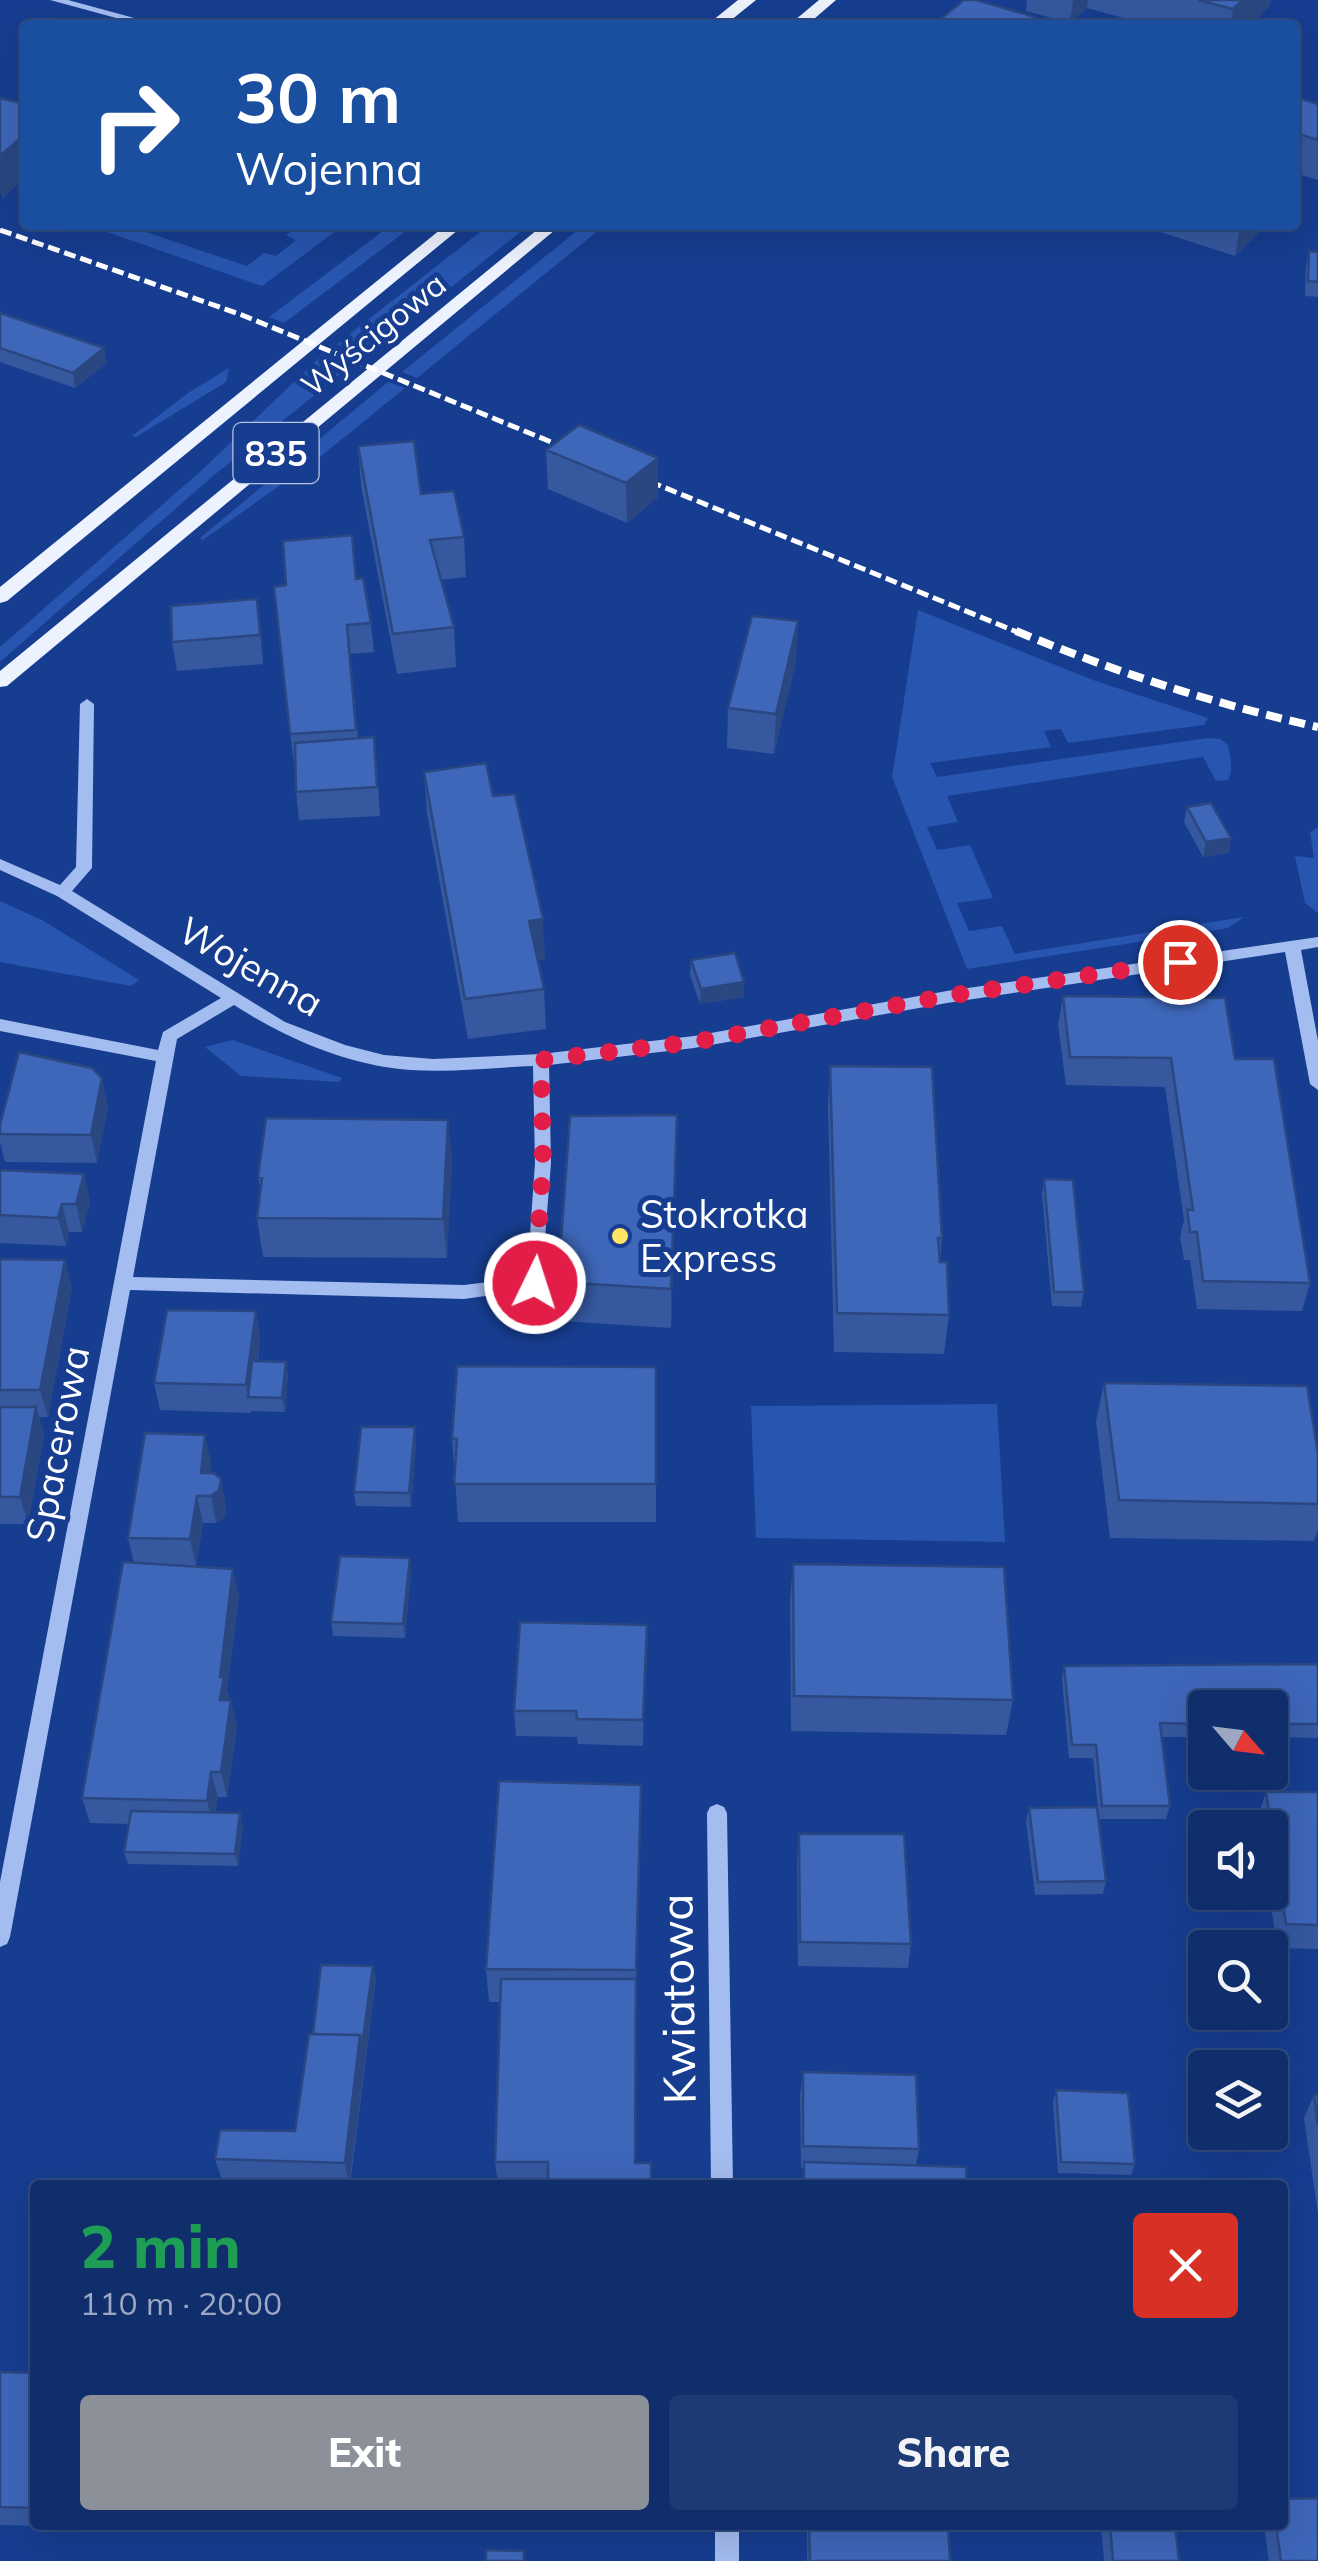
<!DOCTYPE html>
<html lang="en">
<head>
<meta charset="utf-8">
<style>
	body { margin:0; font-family:Mulish,sans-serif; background:#1e3a74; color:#f1f3f6; height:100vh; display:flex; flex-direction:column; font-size:38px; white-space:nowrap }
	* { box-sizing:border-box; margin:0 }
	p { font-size:32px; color:#9ca8c2 }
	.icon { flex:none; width:55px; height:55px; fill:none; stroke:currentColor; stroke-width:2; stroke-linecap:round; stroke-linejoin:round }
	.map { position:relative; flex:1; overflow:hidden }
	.panel { position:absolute; left:30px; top:2180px; width:1258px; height:350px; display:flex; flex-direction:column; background:#102e6c; border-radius:10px; box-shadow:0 10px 40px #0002,0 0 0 2px #304a7f }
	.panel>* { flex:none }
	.top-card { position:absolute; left:20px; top:20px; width:1280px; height:210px; border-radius:10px; box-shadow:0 10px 40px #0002,0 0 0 2px #304a7f; background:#1a4fa0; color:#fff; overflow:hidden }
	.needle { width:65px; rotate:118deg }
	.controls { position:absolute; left:1188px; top:1690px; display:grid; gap:20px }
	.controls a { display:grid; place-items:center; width:100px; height:100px; border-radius:10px; background:#102e6c; box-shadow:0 10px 40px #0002,0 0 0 2px #304a7f; font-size:50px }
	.pin { position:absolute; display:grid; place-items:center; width:85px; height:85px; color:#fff; margin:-42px; border:5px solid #fff; border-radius:50%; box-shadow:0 2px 10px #0007 }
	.me { position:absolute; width:110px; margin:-55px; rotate:4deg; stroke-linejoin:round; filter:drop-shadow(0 0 8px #0008) }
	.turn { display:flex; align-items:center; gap:35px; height:210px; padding:0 50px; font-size:45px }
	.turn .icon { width:130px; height:130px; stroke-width:2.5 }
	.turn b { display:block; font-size:70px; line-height:85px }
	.round { display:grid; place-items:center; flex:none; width:105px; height:105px; border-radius:10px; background:#1e3a74 }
	.overview { display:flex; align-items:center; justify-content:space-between; height:170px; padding:0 50px }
	h1 { font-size:60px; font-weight:800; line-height:75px; color:#1e9e55 }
	.cta { display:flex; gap:20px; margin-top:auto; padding:20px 50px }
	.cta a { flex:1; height:115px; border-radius:10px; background:#8c9099; color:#fff; font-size:40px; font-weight:800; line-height:115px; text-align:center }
	.cta a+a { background:#1e3a74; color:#f1f3f6 }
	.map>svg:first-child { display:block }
	.green { fill:#2855af }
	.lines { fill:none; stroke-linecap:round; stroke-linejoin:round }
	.minor { fill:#a4bdf0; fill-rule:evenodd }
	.major { fill:#edf2ff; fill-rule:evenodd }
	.rail-far1 { stroke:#fff; stroke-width:5; stroke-dasharray:12 5; stroke-linecap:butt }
	.rail { stroke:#fff; stroke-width:8; stroke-dasharray:16 8; stroke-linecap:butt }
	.wall { fill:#35589f }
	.shaded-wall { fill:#2b4782 }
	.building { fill:#3e66b9; stroke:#2b4782; stroke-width:2.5 }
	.route { stroke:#e11d48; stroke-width:18; stroke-dasharray:0 32.4 }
	.poi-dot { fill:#ffe563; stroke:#163d90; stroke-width:4 }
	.labels { text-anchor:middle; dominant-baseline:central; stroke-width:10; stroke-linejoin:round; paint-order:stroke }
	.far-street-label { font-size:32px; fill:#fff; stroke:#163d90 }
	.shield { fill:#163d90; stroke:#b9c5de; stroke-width:2.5 }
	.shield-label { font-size:35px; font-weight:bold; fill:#fff }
	.street-label { font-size:38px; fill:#fff; stroke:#163d90 }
	.poi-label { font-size:38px; fill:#fff; stroke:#163d90; text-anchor:start }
	.near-street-label { font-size:45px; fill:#fff; stroke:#163d90 }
</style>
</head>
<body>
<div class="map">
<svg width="1318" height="2561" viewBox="0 0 1318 2561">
	<rect width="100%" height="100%" fill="#163d90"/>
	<path class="green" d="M 87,225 L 125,225 L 247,266 L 264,253 L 276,256 L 296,240 L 286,235 L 299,225 L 344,225 L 262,286 Z
		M 391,225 L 414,225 L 284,323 L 269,317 Z
		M 489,225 L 529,225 L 365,356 L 337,344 Z
		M 584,225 L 605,225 L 417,378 L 402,372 Z
		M 322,355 L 350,367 L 213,476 L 0,662 L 0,647 L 202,470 Z
		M 229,368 L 226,382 L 136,437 L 132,436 L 188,393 Z
		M 388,382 L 405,388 L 320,457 L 203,540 L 200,538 Z
		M 918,610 L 1093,680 L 1208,718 L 1204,725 L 1068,743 L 1061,729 L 1044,731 L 1051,747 L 930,763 L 937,777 L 1207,738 L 1220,739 L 1228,745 C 1230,756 1234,770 1228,780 L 1216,781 L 1203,757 L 947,796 L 958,822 L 927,827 L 937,850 L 970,845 L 993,898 L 957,903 L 969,931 L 1002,926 L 1015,954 L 1244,917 L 1228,928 L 967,969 L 892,777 Z
		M 1318,827 L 1318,913 L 1305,903 L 1295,856 L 1314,858 L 1310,832 Z
		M 0,901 L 42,920 L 139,980 L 131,986 L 0,962 Z
		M 232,1040 L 342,1078 L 339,1082 L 241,1076 L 205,1047 Z
		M 997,1404 L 1005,1542 L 756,1538 L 751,1406 Z"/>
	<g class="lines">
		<path class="minor" d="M 50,0 L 68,0 L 160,25 L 142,25 Z
			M 87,699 L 94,704 L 92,868 L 72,891 L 285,1022 L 345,1045 L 384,1055 L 433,1059 L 541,1054 L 694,1036 L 947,991 L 1318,937 L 1318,947 L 1301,950 L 1318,1041 L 1318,1090 L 1310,1084 L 1285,952 L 947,1003 L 694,1048 L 549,1065 L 551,1163 L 541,1288 L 464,1299 L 130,1290 L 10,1937 L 7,1944 L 0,1947 L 0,1882 L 156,1061 L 0,1031 L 0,1019 L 158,1050 L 163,1032 L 221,998 L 57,896 L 0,870 L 0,859 L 60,885 L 76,867 L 80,704 ZM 234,1005 C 279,1034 331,1058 385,1067 C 433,1075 484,1068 533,1066 L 535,1163 L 527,1277 L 464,1285 L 133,1277 L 177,1039 Z
			M 717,1804 L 724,1807 L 727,1813 L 733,2185 L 711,2185 L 707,1813 L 710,1807 Z
			M 715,2525 L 739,2525 L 739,2561 L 715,2561 Z"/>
		<path class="major" d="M 738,0 L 756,0 L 725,25 L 707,25 Z
			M 819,0 L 836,0 L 807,25 L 789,25 Z
			M 446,225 L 464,225 L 7,601 L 0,603 L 0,587 Z
			M 543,225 L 561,225 L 7,686 L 0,687 L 0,671 Z"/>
		<path class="rail-far1" d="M 0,230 L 242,315 L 578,453
			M 634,475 L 1022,634"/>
		<path class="rail" d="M 1016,631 C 1115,672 1214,704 1318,727"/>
	</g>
	<path class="wall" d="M 1027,0 L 1271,0 L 1269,7 L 1250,25 L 1149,25 L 1087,8 L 1070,23 L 1026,11 Z
		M 1295,97 L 1318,104 L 1318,180 L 1295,173 Z
		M 1139,225 L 1266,225 L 1235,256 Z
		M 1309,251 L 1318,252 L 1318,297 L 1305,296 L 1306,266 Z
		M 0,313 L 107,363 L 75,388 L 0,362 Z
		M 579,425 L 658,497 L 627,523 L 548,489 L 546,450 Z
		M 358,446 L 464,537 L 466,577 L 441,580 L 454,627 L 456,667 L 397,674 L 361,486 Z
		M 356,579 L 371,623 L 374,652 L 350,654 L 358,739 L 377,766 L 380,816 L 299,820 L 296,792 L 295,763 L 294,763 L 290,734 Z
		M 261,628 L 263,664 L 177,671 L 172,642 Z
		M 796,661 L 774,754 L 727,748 L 728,708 Z
		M 424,772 L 493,796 L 545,959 L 538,960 L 544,989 L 546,1029 L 468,1039 L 427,813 Z
		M 1187,807 L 1231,838 L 1228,853 L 1203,857 L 1184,822 Z
		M 691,960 L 744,982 L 744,997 L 700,1004 L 690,975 Z
		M 1063,996 L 1235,1059 L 1310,1283 L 1302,1311 L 1197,1309 L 1190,1260 L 1184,1260 L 1180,1237 L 1184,1220 L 1165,1087 L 1066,1085 L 1058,1025 Z
		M 830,1066 L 942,1238 L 940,1261 L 949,1315 L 944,1354 L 834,1352 L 828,1106 Z
		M 108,1107 L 97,1163 L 5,1162 L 0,1142 L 0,1125 Z
		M 676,1155 L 671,1328 L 560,1321 L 558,1282 Z
		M 452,1159 L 447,1258 L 263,1257 L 257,1218 L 260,1188 L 258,1177 Z
		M 0,1170 L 84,1174 L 90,1202 L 82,1232 L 69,1232 L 66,1246 L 0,1243 Z
		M 1044,1179 L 1084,1292 L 1081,1307 L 1052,1306 L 1042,1194 Z
		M 0,1259 L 72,1288 L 48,1417 L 39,1417 L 44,1434 L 28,1524 L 0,1524 Z
		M 256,1311 L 260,1339 L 258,1361 L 286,1362 L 288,1376 L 285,1412 L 251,1411 L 251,1413 L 160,1410 L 154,1383 Z
		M 656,1367 L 656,1522 L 458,1522 L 452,1438 Z
		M 1104,1383 L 1318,1453 L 1318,1530 L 1314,1541 L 1110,1538 L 1096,1421 Z
		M 416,1442 L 411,1507 L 356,1506 L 354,1492 Z
		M 211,1462 L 210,1473 L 226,1506 L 225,1517 L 216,1523 L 203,1523 L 196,1566 L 161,1565 L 239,1596 L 227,1690 L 237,1726 L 227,1797 L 218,1797 L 215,1813 L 243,1826 L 238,1866 L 128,1864 L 124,1852 L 129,1824 L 90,1823 L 82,1798 L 134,1563 L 128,1538 Z
		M 793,1564 L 1013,1700 L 1006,1735 L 791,1731 L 790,1601 Z
		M 411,1572 L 405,1638 L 333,1636 L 331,1622 Z
		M 647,1625 L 643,1746 L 578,1744 L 577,1737 L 516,1736 L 514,1711 Z
		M 1318,1664 L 1318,1738 L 1270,1737 L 1270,1708 L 1205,1708 L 1205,1737 L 1162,1737 L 1170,1806 L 1166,1819 L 1099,1819 L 1093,1758 L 1069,1758 L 1062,1679 L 1064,1666 Z
		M 641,1785 L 636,2002 L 548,2184 L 498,2184 L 495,2162 L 501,2002 L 489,2002 L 486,1969 Z
		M 1266,1792 L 1318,1792 L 1318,1949 L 1277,1948 L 1269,1892 L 1270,1892 L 1270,1828 L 1259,1828 L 1258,1817 Z
		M 1029,1808 L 1106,1881 L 1103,1894 L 1035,1895 L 1026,1821 Z
		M 799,1834 L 911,1944 L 908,1968 L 798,1966 L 797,1859 Z
		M 373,1966 L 376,1978 L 350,2185 L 222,2181 L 215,2159 L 295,2131 L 313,2034 Z
		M 803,2072 L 919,2149 L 916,2165 L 967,2185 L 802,2185 L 803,2168 L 801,2168 L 800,2095 Z
		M 1056,2090 L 1135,2164 L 1131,2175 L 1058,2173 L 1053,2102 Z
		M 1314,2095 L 1318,2095 L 1318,2214 L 1304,2118 Z
		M 0,2372 L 35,2373 L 35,2525 L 110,2525 L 109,2528 L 0,2525 Z
		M 807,2525 L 948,2525 L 950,2561 L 807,2561 Z
		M 1101,2525 L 1175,2525 L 1179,2561 L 1104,2561 Z
		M 1264,2525 L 1282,2525 L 1318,2561 L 1269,2561 Z"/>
	<path class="shaded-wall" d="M 1073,0 L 1088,0 L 1087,8 L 1070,23 Z
		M 1243,0 L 1271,0 L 1269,7 L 1250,25 L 1231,25 L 1233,9 Z
		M 25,134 L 25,178 L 2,199 L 0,190 L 0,156 Z
		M 1240,225 L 1266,225 L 1235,256 Z
		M 104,348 L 107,363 L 75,388 L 73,373 Z
		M 658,458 L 658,497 L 627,523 L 626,483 Z
		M 257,599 L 261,628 L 263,664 L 260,635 Z
		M 798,621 L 796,661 L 774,754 L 776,714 Z
		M 1231,838 L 1228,853 L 1203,857 L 1206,842 Z
		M 543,919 L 545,959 L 531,961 L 529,921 Z
		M 744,982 L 744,997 L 700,1004 L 701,989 Z
		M 102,1078 L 108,1107 L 97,1163 L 91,1135 Z
		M 677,1115 L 676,1155 L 671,1328 L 671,1289 Z
		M 448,1120 L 452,1159 L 447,1258 L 443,1219 Z
		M 84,1174 L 90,1202 L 82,1232 L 76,1204 Z
		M 62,1204 L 69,1232 L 66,1246 L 58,1218 Z
		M 65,1260 L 72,1288 L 48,1417 L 40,1390 Z
		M 256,1311 L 260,1339 L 253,1397 L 248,1397 L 251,1413 L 246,1385 Z
		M 286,1362 L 288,1376 L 285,1412 L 282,1398 Z
		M 36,1407 L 44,1434 L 28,1524 L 20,1497 Z
		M 415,1427 L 416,1442 L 411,1507 L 409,1493 Z
		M 205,1435 L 211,1462 L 207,1496 L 201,1473 Z
		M 221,1479 L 226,1506 L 225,1517 L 216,1523 L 211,1496 Z
		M 197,1496 L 203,1523 L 196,1566 L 190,1539 Z
		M 410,1558 L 411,1572 L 405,1638 L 403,1624 Z
		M 233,1569 L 239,1596 L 227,1690 L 230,1703 L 220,1700 L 220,1677 Z
		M 647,1625 L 647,1651 L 643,1746 L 643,1720 Z
		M 231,1700 L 237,1726 L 227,1797 L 221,1772 Z
		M 211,1772 L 218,1797 L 213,1825 L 207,1801 Z
		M 641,1785 L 636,2002 L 635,2184 L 636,1970 Z
		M 240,1813 L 243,1826 L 238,1866 L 235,1854 Z
		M 373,1966 L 376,1978 L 349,2185 L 345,2163 L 360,2035 Z"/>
	<path class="building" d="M 964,0 L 976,0 L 1035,17 L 1025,25 L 933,25 Z
		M 1198,0 L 1243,0 L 1233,9 Z
		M 1295,97 L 1318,104 L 1318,140 L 1295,133 Z
		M 0,98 L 25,104 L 25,134 L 0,156 Z
		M 1309,251 L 1318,252 L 1318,282 L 1308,281 Z
		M 0,313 L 104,348 L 73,373 L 0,348 Z
		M 579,425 L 658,458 L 626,483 L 546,450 Z
		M 414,441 L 421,494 L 454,491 L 464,537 L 430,540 L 454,627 L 393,634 L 358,446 Z
		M 352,535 L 356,579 L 363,578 L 371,623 L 347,625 L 356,730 L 290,734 L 274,587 L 286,585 L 283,541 Z
		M 257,599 L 260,635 L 172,642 L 171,606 Z
		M 752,616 L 798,621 L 776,714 L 728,708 Z
		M 374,737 L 377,787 L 296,792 L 295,743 Z
		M 486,763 L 493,796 L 515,794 L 543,919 L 529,921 L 544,989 L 465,999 L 424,772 Z
		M 1211,803 L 1231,838 L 1206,842 L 1187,807 Z
		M 735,953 L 744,982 L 701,989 L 691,960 Z
		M 1063,996 L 1225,998 L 1235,1059 L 1274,1059 L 1310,1283 L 1203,1281 L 1197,1232 L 1190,1232 L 1187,1209 L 1193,1210 L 1171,1058 L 1070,1057 Z
		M 19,1052 L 92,1068 L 102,1078 L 91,1135 L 0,1134 L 0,1125 Z
		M 830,1066 L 932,1067 L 942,1238 L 938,1238 L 940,1262 L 947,1262 L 949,1315 L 837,1313 Z
		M 677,1115 L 671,1289 L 558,1282 L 570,1116 Z
		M 266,1118 L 448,1120 L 443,1219 L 257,1218 L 262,1178 L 258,1177 Z
		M 0,1170 L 84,1174 L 76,1204 L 62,1204 L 58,1218 L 0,1215 Z
		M 1044,1179 L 1073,1180 L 1084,1292 L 1054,1292 Z
		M 0,1259 L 65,1260 L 40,1390 L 0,1390 Z
		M 167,1310 L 256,1311 L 246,1385 L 154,1383 Z
		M 252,1361 L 286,1362 L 282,1398 L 248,1397 Z
		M 457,1366 L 656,1367 L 656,1484 L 454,1484 L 457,1439 L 452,1438 Z
		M 1104,1383 L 1307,1386 L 1318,1453 L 1318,1504 L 1119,1500 Z
		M 0,1407 L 36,1407 L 20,1497 L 0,1497 Z
		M 361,1427 L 415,1427 L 409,1493 L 354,1492 Z
		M 145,1433 L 205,1435 L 201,1473 L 214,1473 L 221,1479 L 219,1490 L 211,1496 L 197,1496 L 190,1539 L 128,1538 Z
		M 340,1556 L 410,1558 L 403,1624 L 331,1622 Z
		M 123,1562 L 233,1569 L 220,1677 L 224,1677 L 220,1700 L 231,1700 L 221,1772 L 211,1772 L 207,1801 L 82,1798 Z
		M 793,1564 L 1004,1567 L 1013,1700 L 794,1696 Z
		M 520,1622 L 647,1625 L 643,1720 L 577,1719 L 576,1711 L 514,1711 Z
		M 1318,1664 L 1318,1724 L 1270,1724 L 1270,1708 L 1205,1708 L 1205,1724 L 1160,1723 L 1170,1806 L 1102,1806 L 1096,1745 L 1072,1745 L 1064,1666 Z
		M 499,1781 L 641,1785 L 636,1970 L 486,1969 Z
		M 1266,1792 L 1318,1792 L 1318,1925 L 1286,1924 Z
		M 1097,1807 L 1106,1881 L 1038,1882 L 1029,1808 Z
		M 131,1811 L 240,1813 L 235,1854 L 124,1852 Z
		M 799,1834 L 904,1834 L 911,1944 L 800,1942 Z
		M 321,1965 L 373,1966 L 362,2046 L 360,2035 L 313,2034 Z
		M 501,1979 L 636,1979 L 635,2163 L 651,2163 L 651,2185 L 548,2185 L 548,2162 L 495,2162 Z
		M 309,2034 L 360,2035 L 345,2163 L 215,2159 L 220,2130 L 295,2131 Z
		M 803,2072 L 916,2075 L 919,2149 L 803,2146 Z
		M 1056,2090 L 1128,2093 L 1135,2164 L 1061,2162 Z
		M 1314,2095 L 1318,2095 L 1318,2125 Z
		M 804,2162 L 966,2167 L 967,2185 L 804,2185 Z
		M 0,2372 L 35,2373 L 35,2508 L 0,2507 Z
		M 1318,2498 L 1318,2561 L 1281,2561 L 1276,2525 L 1282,2525 L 1282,2499 Z
		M 809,2525 L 948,2525 L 950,2561 L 810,2561 Z
		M 1110,2525 L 1175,2525 L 1179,2561 L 1113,2561 Z
		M 486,2550 L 524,2551 L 524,2561 L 486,2561 Z"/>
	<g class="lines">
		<path class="route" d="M 535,1283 L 543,1163 L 541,1060 L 694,1042 L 947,996 L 1180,962"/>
	</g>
	<circle class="poi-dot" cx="620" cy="1236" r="10"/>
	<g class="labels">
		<g class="far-street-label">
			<text transform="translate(373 334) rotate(-39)">Wyścigowa</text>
		</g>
		<rect class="shield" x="233.5" y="423" width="85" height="60" rx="8"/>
		<g class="shield-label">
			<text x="276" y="453">835</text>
		</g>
		<g class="street-label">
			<text transform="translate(251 966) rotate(30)">Wojenna</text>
			<text transform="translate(57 1444) rotate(-79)">Spacerowa</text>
		</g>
		<g class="poi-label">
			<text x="640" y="1214">Stokrotka<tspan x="640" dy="44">Express</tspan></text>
		</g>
		<g class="near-street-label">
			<text transform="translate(677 1999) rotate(-91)">Kwiatowa</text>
		</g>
	</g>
</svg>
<div class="controls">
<a><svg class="needle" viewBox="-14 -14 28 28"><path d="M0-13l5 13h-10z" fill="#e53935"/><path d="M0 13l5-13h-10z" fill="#9ca8c2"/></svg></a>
<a><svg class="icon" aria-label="sound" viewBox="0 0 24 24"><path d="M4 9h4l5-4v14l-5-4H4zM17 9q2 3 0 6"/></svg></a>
<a><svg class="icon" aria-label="search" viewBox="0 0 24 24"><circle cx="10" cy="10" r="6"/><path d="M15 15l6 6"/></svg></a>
<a><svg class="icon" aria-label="layers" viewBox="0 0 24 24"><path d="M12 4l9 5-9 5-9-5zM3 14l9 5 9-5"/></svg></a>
</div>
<div class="pin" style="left:1180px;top:962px;background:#d93025"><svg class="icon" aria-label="arrive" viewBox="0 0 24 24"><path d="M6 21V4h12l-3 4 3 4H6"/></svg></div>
<svg class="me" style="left:535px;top:1283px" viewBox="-20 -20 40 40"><circle r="17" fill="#e11d48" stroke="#fff" stroke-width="3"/><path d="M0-11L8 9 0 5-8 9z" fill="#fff"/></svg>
<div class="top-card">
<div class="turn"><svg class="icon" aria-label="right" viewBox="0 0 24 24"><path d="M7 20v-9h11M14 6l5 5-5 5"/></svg><div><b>30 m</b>Wojenna</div></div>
</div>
<section class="panel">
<div class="overview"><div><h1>2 min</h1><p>110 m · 20:00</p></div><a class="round" style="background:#d93025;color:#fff"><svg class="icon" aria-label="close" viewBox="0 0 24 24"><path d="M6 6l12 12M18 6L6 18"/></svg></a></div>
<div class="cta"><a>Exit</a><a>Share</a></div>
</section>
</div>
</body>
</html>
